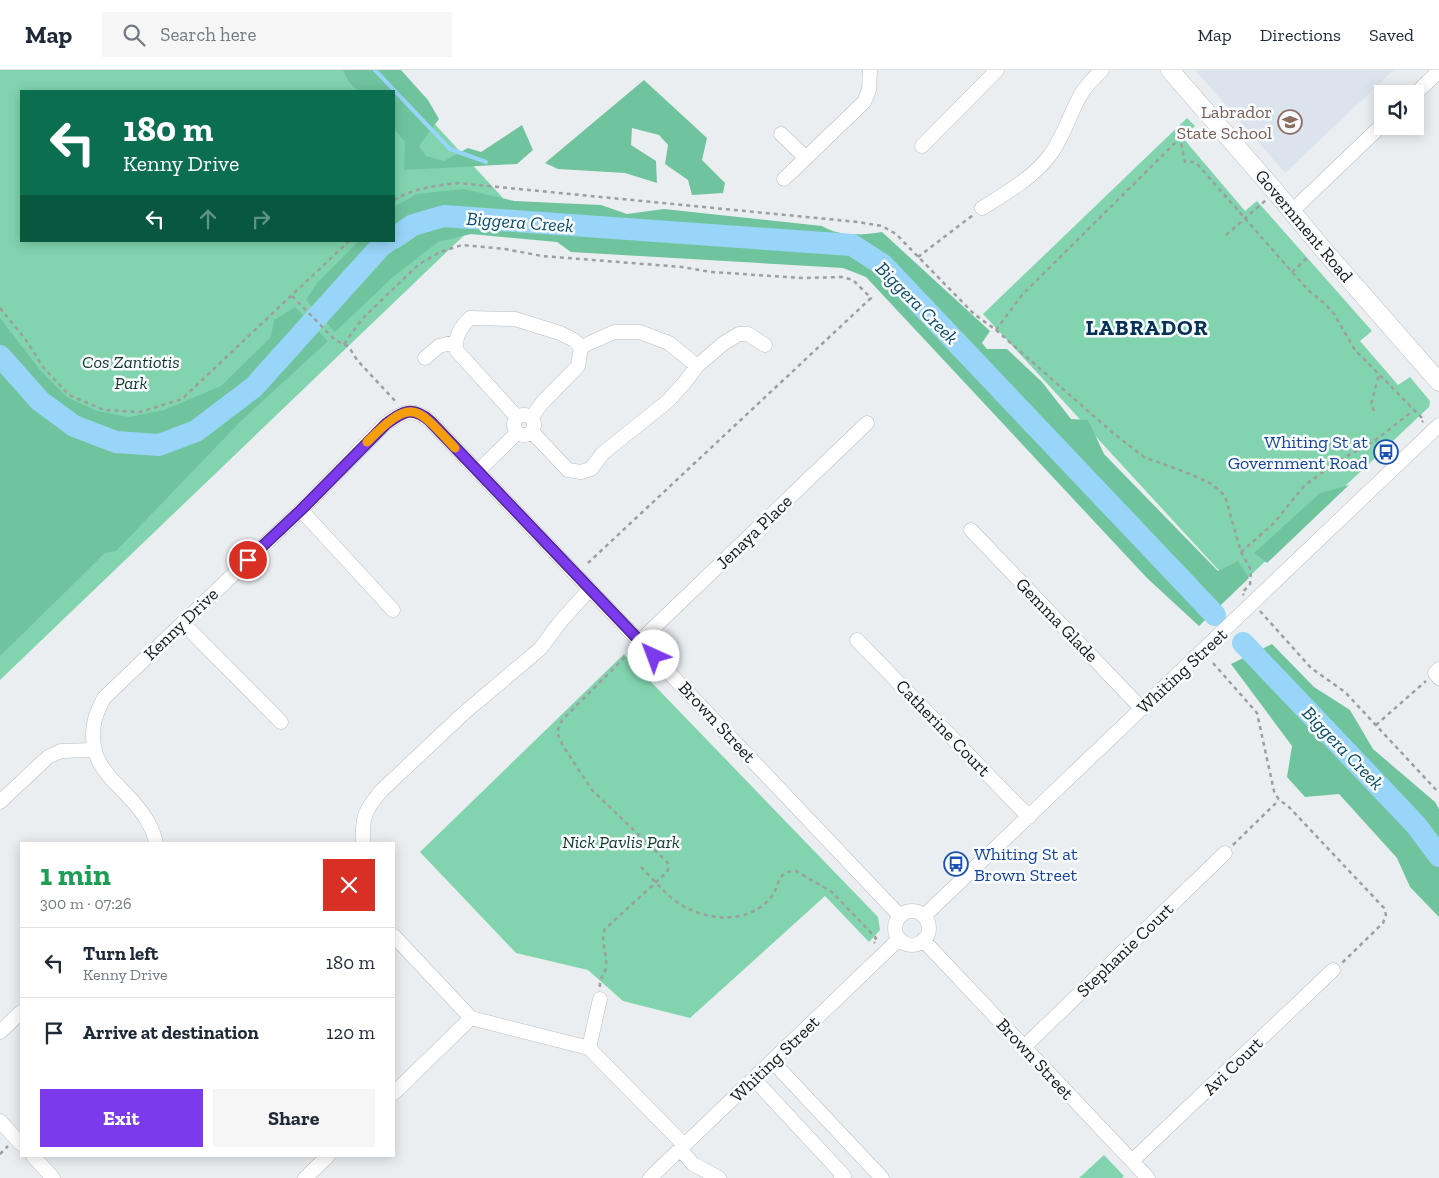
<!DOCTYPE html>
<html lang="en">
<head>
<meta charset="utf-8">
<style>
	body { margin:0; font-family:"Zilla Slab",serif; background:#f6f6f7; color:#1f2937; height:100vh; display:flex; flex-direction:column; font-size:19px; white-space:nowrap }
	* { box-sizing:border-box; margin:0 }
	p { font-size:16px; color:#747a83 }
	.icon { flex:none; width:28px; height:28px; fill:none; stroke:currentColor; stroke-width:2; stroke-linecap:round; stroke-linejoin:round }
	.map { position:relative; flex:1; overflow:hidden }
	.side { position:absolute; left:20px; top:772px; width:375px; height:315px; display:flex; flex-direction:column; background:#fff; border-radius:0px; box-shadow:0 2px 12px #0003 }
	.side>* { flex:none }
	.guide { position:absolute; left:20px; top:20px; width:375px; height:152px; border-radius:0px; box-shadow:0 2px 12px #0003; background:#0b6e4f; color:#fff; overflow:hidden }
	.controls { position:absolute; left:1374px; top:15px; display:grid; gap:10px }
	.controls a { display:grid; place-items:center; width:50px; height:50px; border-radius:0px; background:#fff; box-shadow:0 2px 12px #0003; font-size:25px }
	.pin { position:absolute; display:grid; place-items:center; width:42px; height:42px; color:#fff; margin:-21px; border:2px solid #fff; border-radius:50%; box-shadow:0 1px 5px #0007 }
	.me { position:absolute; width:55px; margin:-28px; rotate:317deg; stroke-linejoin:round; filter:drop-shadow(0 0 4px #0008) }
	.turn { display:flex; align-items:center; gap:18px; height:105px; padding:0 20px; font-size:22px }
	.turn .icon { width:65px; height:65px; stroke-width:2.5 }
	.turn b { display:block; font-size:35px; line-height:42px }
	.lanes { display:flex; align-items:center; height:48px; padding:0 20px; background:#0003; justify-content:center; gap:25px; direction:ltr }
	.lanes .off { opacity:.35 }
	.round { display:grid; place-items:center; flex:none; width:52px; height:52px; border-radius:0px; background:#f6f6f7 }
	.summary { display:flex; align-items:center; justify-content:space-between; height:85px; padding:0 20px }
	h1 { font-size:30px; font-weight:700; line-height:38px; color:#1e9e55 }
	.primary-button { display:flex; gap:10px; margin-top:auto; padding:10px 20px }
	.primary-button a { flex:1; height:58px; border-radius:0px; background:#7c3aed; color:#fff; font-size:20px; font-weight:700; line-height:58px; text-align:center }
	.primary-button a+a { background:#f6f6f7; color:#1f2937 }
	ul { padding:0; list-style:none }
	li { display:flex; align-items:center; gap:15px; height:70px; padding:0 20px; border-top:1px solid #e0e1e3 }
	li div { flex:1 }
	li b { display:block; font-size:19px }
	li em { font-style:normal }
	header { display:flex; align-items:center; gap:30px; box-sizing:border-box; height:70px; padding:0 25px; background:#fff; border-bottom:1px solid #e0e1e3 }
	header strong { font-size:24px }
	nav { display:flex; gap:28px; margin-inline-start:auto; font-size:18px }
	.search { width:350px; height:45px; background:#f6f6f7; display:flex; align-items:center; gap:12px; box-sizing:border-box; padding:0 18px; border-radius:0px; color:#747a83; font-size:19px }
	.map>svg:first-child { display:block }
	.built { fill:#dbe4ec }
	.green { fill:#81d4ae; fill-rule:evenodd }
	.forest { fill:#6fc49e }
	.lines { fill:none; stroke-linecap:round; stroke-linejoin:round }
	.stream { stroke:#98d5f8; stroke-width:4 }
	.river { stroke:#98d5f8; stroke-width:22 }
	.minor-casing { stroke:#babdc0; stroke-width:15 }
	.major-casing { stroke:#babdc0; stroke-width:19 }
	.path { stroke:#9c9ea0; stroke-width:2.5; stroke-dasharray:4 4; stroke-linecap:butt }
	.minor { stroke:#fff; stroke-width:14 }
	.major { stroke:#fff; stroke-width:18 }
	.route-casing { stroke:#51269a; stroke-width:12 }
	.route { stroke:#7c3aed; stroke-width:9 }
	.slow { stroke:#f59e0b; stroke-width:9 }
	.labels { text-anchor:middle; dominant-baseline:central; stroke-width:5; stroke-linejoin:round; paint-order:stroke }
	.education-label { font-size:18px; fill:#785e54; stroke:#f9fcfe; text-anchor:end }
	.street-label { font-size:18px; fill:#171819; stroke:#f9fcfe }
	.park-label { font-size:18px; font-style:italic; fill:#113728; stroke:#f9fcfe }
	.transit-label { font-size:18px; fill:#164399; stroke:#f9fcfe; text-anchor:end }
	.water-label { font-size:19px; font-style:italic; fill:#0a4c69; stroke:#f9fcfe }
	.district-label { font-size:22px; font-weight:bold; letter-spacing:1px; fill:#063055; stroke:#f9fcfe }
</style>
</head>
<body>
<header>
<strong>Map</strong>
<div class="search"><svg class="icon" aria-label="search" viewBox="0 0 24 24"><circle cx="10" cy="10" r="6"/><path d="M15 15l6 6"/></svg>Search here</div>
<nav><a>Map</a><a>Directions</a><a>Saved</a></nav>
</header>
<div class="map">
<svg width="1439" height="1108" viewBox="0 0 1439 1108">
	<rect width="100%" height="100%" fill="#ebeef1"/>
	<path class="built" d="M 1195,0 L 1394,0 L 1285,103 Z"/>
	<path class="green" d="M 0,0 L 385,0 L 503,128 L 0,610 ZM 21,21 L 394,21 L 394,171 L 21,171 Z
		M 1187,48 L 1195,56 L 1183,68 L 1245,141 L 1257,131 L 1372,261 L 1360,271 L 1398,315 L 1410,307 L 1430,331 L 1429,337 L 1236,519 L 983,244 Z
		M 624,584 L 878,847 L 880,860 L 869,872 L 825,826 L 690,948 L 623,931 L 588,900 L 516,883 L 420,782 Z
		M 1104,1085 L 1124,1106 L 1122,1108 L 1079,1108 Z"/>
	<path class="forest" d="M 343,0 L 401,0 L 428,30 L 439,49 L 419,76 L 426,86 L 444,91 L 468,78 L 481,82 L 522,55 L 533,80 L 517,94 L 404,100 L 405,72 L 394,59 L 394,21 L 358,21 L 349,12 Z
		M 644,10 L 707,68 L 702,90 L 725,113 L 723,123 L 692,125 L 688,110 L 665,94 L 668,75 L 659,65 L 632,58 L 631,75 L 656,91 L 657,113 L 625,103 L 558,99 L 545,93 Z
		M 464,119 L 514,131 L 601,135 L 627,144 L 664,139 L 822,156 C 841,167 861,165 882,162 L 990,261 L 982,273 L 987,279 L 1007,279 L 1042,312 L 1071,349 L 1088,350 L 1104,384 L 1218,501 L 1238,491 L 1249,508 L 1199,556 L 1147,508 L 866,207 L 843,198 L 571,182 L 557,172 L 471,164 L 438,172 L 393,207 L 335,262 L 306,230 L 317,213 L 359,171 L 394,171 L 395,136 L 417,124 Z
		M 295,237 L 328,271 L 240,352 L 116,481 L 105,483 L 0,586 L 0,248 L 40,300 L 67,327 L 97,341 L 129,347 L 164,340 L 221,316 L 271,267 L 274,250 Z
		M 1349,415 L 1267,493 L 1254,483 L 1320,423 Z
		M 1272,574 L 1314,617 L 1350,640 L 1373,679 L 1435,732 L 1439,739 L 1439,847 L 1410,817 L 1397,788 L 1339,724 L 1305,727 L 1287,707 L 1292,676 L 1231,594 Z"/>
	<g class="lines">
		<path class="stream" d="M 375,0 L 450,79 L 486,92"/>
		<path class="river" d="M 394,168 L 413,155 L 444,146 L 852,175 L 883,195 L 1215,545
			M 0,286 L 40,331 L 74,356 L 116,372 L 159,375 L 196,361 L 254,317 L 381,176 L 388,171
			M 1243,573 L 1416,755 L 1439,786"/>
		<g class="minor-casing">
			<path id="minor" d="M 1415,24 L 1439,1
				M 781,64 L 806,88
				M 922,76 L 997,0
				M 784,109 L 864,32 L 869,20 L 870,0
				M 982,138 C 1005,124 1034,107 1050,85 C 1063,68 1069,46 1080,26 C 1085,16 1094,8 1102,0
				M 1292,141 L 1382,55
				M 581,277 L 614,262 L 640,262 L 669,273 L 697,296
				M 425,288 L 439,276 L 455,272
				M514 355a10 10 0 1 1 20 0a10 10 0 1 1-20 0Z
				M 517,347 L 457,281 C 454,267 460,258 470,248 L 515,249 L 560,263 L 574,270 L 581,277 L 578,296 L 542,333 L 532,347
				M 532,362 L 568,400 L 581,402 L 591,399 L 603,383 L 668,331 L 685,312 L 697,296 L 724,273 L 739,264 L 748,264 L 765,275
				M 477,402 L 517,363
				M 301,440 L 393,540
				M 971,460 L 1142,639
				M 183,553 L 281,652
				M 857,570 L 1029,747
				M 640,571 L 867,353
				M 1439,599 L 1435,603 L 1439,608
				M 0,732 L 48,687 L 61,681 L 93,680
				M 363,770 C 362,745 366,739 382,720 L 464,643 L 540,579 L 561,551 L 590,519
				M 156,774 C 155,765 152,760 148,752 C 128,715 86,704 94,654 C 95,645 100,636 104,628 L 301,440 L 385,354 C 403,342 412,336 430,351 L 900,846
				M895 858a17 17 0 1 1 34 0a17 17 0 1 1-34 0Z
				M 924,846 L 1439,355
				M 394,866 L 471,948
				M 923,870 L 1148,1108
				M 0,962 L 21,942
				M 1024,977 L 1225,783
				M 589,978 L 600,929
				M 772,991 L 882,1108
				M 754,1009 L 844,1106 L 841,1108
				M 394,1023 L 471,948 L 589,978 L 684,1075
				M 0,1051 L 21,1074
				M 680,1079 L 693,1094 L 719,1108
				M 33,1086 L 53,1108
				M 1132,1091 L 1333,900
				M 305,1108 L 328,1086
				M 650,1108 L 899,869"/>
		</g>
		<g class="major-casing">
			<path id="major" d="M 1170,0 L 1275,121 L 1321,177 L 1439,312"/>
		</g>
		<path class="path" d="M 394,130 C 414,118 435,116 457,113 L 858,152 L 882,156 L 896,164 L 974,244 L 996,260 L 1022,225 L 1180,68 L 1185,92 L 1194,92 L 1199,96 L 1292,202 L 1308,220 L 1324,233 L 1334,244 L 1355,280 L 1424,350 L 1422,352
			M 1226,165 L 1266,130
			M 918,187 L 973,145
			M 1292,202 L 1309,186
			M 292,226 L 335,270 L 349,277 L 357,290 L 397,333
			M 0,238 L 26,270 L 43,297 L 69,325 L 104,340 L 140,342 L 182,329 L 349,171
			M 996,260 L 1113,363 L 1144,387 L 1190,404 L 1212,414 L 1225,426 L 1241,482 L 1251,500 L 1250,514 L 1242,523 L 1244,525
			M 344,274 L 362,249 L 418,195 L 440,182 L 462,175 L 505,179 L 542,186 L 682,197 L 711,202 L 802,208 L 842,207 L 853,210 L 871,228 L 588,493
			M 1374,341 L 1371,334 L 1379,304
			M 1241,482 L 1273,454 L 1305,415 L 1338,391 L 1373,372 L 1414,340
			M 1260,541 L 1311,598 L 1345,622 L 1439,723
			M 1213,593 L 1257,643 L 1274,721 L 1279,730 L 1288,736 L 1384,838 L 1386,845 L 1383,853 L 1342,893
			M 1376,655 L 1426,611
			M 1233,775 L 1279,730
			M 641,797 C 653,809 664,823 677,832 C 705,852 750,855 772,826 C 780,815 777,800 796,801 L 832,822 L 876,868 L 873,871 L 875,873
			M 600,917 C 599,907 606,904 606,895 C 607,883 600,870 605,859 L 667,802 L 669,797 L 667,792 L 592,720 L 563,676 L 557,662 L 562,650 L 632,580
			M 0,1084 L 8,1076"/>
		<use href="#minor" class="minor"/>
		<use href="#major" class="major"/>
	</g>
	<g class="lines">
		<g class="route-casing">
			<path id="route" d="M 248,490 L 301,440 L 386,354 C 403,342 412,335 430,351 L 654,586"/>
		</g>
		<use href="#route" class="route"/>
		<path class="slow" d="M 367,372 C 412,327 415,335 455,378"/>
	</g>
	<defs>
		<g id="school-ring" transform="scale(1.25)"><circle r="9.5" fill="#f9fcfe" stroke="#8d6e63" stroke-width="1.5"/><path d="M0-5L7-2L0 1L-7-2ZM-4 1L0 2.5L4 1V4Q0 6-4 4Z" fill="#8d6e63"/></g>
		<g id="bus-ring" transform="scale(1.25)"><circle r="9.5" fill="#f9fcfe" stroke="#1a4fb4" stroke-width="1.5"/><path d="M-5-6H5V4H4V6H2V4H-2V6H-4V4H-5ZM-3.5-4V0h7V-4ZM-3.5 1.2v1.5H-2V1.2ZM2 1.2v1.5H3.5V1.2Z" fill="#1a4fb4"/></g>
	</defs>
	<g fill-rule="evenodd">
		<use href="#school-ring" x="1290" y="52"/>
		<use href="#bus-ring" x="1386" y="382"/>
		<use href="#bus-ring" x="956" y="794"/>
	</g>
	<g class="labels">
		<g class="education-label">
			<text x="1272" y="42">Labrador<tspan x="1272" dy="21">State School</tspan></text>
		</g>
		<g class="street-label">
			<text transform="translate(1304 156) rotate(50)">Government Road</text>
			<text transform="translate(754 462) rotate(-44)">Jenaya Place</text>
			<text transform="translate(1057 550) rotate(46)">Gemma Glade</text>
			<text transform="translate(181 554) rotate(-44)">Kenny Drive</text>
			<text transform="translate(1182 601) rotate(-43)">Whiting Street</text>
			<text transform="translate(717 652) rotate(47)">Brown Street</text>
			<text transform="translate(943 658) rotate(46)">Catherine Court</text>
			<text transform="translate(1125 880) rotate(-44)">Stephanie Court</text>
			<text transform="translate(775 989) rotate(-44)">Whiting Street</text>
			<text transform="translate(1035 989) rotate(47)">Brown Street</text>
			<text transform="translate(1233 996) rotate(-44)">Avi Court</text>
		</g>
		<g class="park-label">
			<text x="131" y="292">Cos Zantiotis<tspan x="131" dy="21">Park</tspan></text>
			<text x="621" y="772">Nick Pavlis Park</text>
		</g>
		<g class="transit-label">
			<text x="1368" y="372">Whiting St at<tspan x="1368" dy="21">Government Road</tspan></text>
			<text x="974" y="784" text-anchor="start">Whiting St at<tspan x="974" dy="21">Brown Street</tspan></text>
		</g>
		<g class="water-label">
			<text transform="translate(520 152) rotate(4)">Biggera Creek</text>
			<text transform="translate(917 233) rotate(45)">Biggera Creek</text>
			<text transform="translate(1343 678) rotate(46)">Biggera Creek</text>
		</g>
		<g class="district-label">
			<text x="1147" y="257">LABRADOR</text>
		</g>
	</g>
</svg>
<div class="controls">
<a><svg class="icon" aria-label="sound" viewBox="0 0 24 24"><path d="M4 9h4l5-4v14l-5-4H4zM17 9q2 3 0 6"/></svg></a>
</div>
<div class="pin" style="left:248px;top:490px;background:#d93025"><svg class="icon" aria-label="arrive" viewBox="0 0 24 24"><path d="M6 21V4h12l-3 4 3 4H6"/></svg></div>
<svg class="me" style="left:654px;top:586px" viewBox="-20 -20 40 40"><circle r="19" fill="#fff"/><path d="M0-13L10 11 0 6-10 11z" fill="#7c3aed"/></svg>
<div class="guide">
<div class="turn"><svg class="icon" aria-label="left" viewBox="0 0 24 24"><path d="M17 20v-9H6M10 6l-5 5 5 5"/></svg><div><b>180 m</b>Kenny Drive</div></div>
<div class="lanes"><svg class="icon" aria-label="left" viewBox="0 0 24 24"><path d="M17 20v-9H6M10 6l-5 5 5 5"/></svg><svg class="icon off" aria-label="ahead" viewBox="0 0 24 24"><path d="M12 20V5M6 11l6-6 6 6"/></svg><svg class="icon off" aria-label="right" viewBox="0 0 24 24"><path d="M7 20v-9h11M14 6l5 5-5 5"/></svg></div>
</div>
<section class="side">
<div class="summary"><div><h1>1 min</h1><p>300 m · 07:26</p></div><a class="round" style="background:#d93025;color:#fff"><svg class="icon" aria-label="close" viewBox="0 0 24 24"><path d="M6 6l12 12M18 6L6 18"/></svg></a></div>
<ul>
<li><svg class="icon" aria-label="left" viewBox="0 0 24 24"><path d="M17 20v-9H6M10 6l-5 5 5 5"/></svg><div><b>Turn left</b><p>Kenny Drive</p></div><em>180 m</em></li>
<li><svg class="icon" aria-label="arrive" viewBox="0 0 24 24"><path d="M6 21V4h12l-3 4 3 4H6"/></svg><div><b>Arrive at destination</b></div><em>120 m</em></li>
</ul>
<div class="primary-button"><a>Exit</a><a>Share</a></div>
</section>
</div>
</body>
</html>
